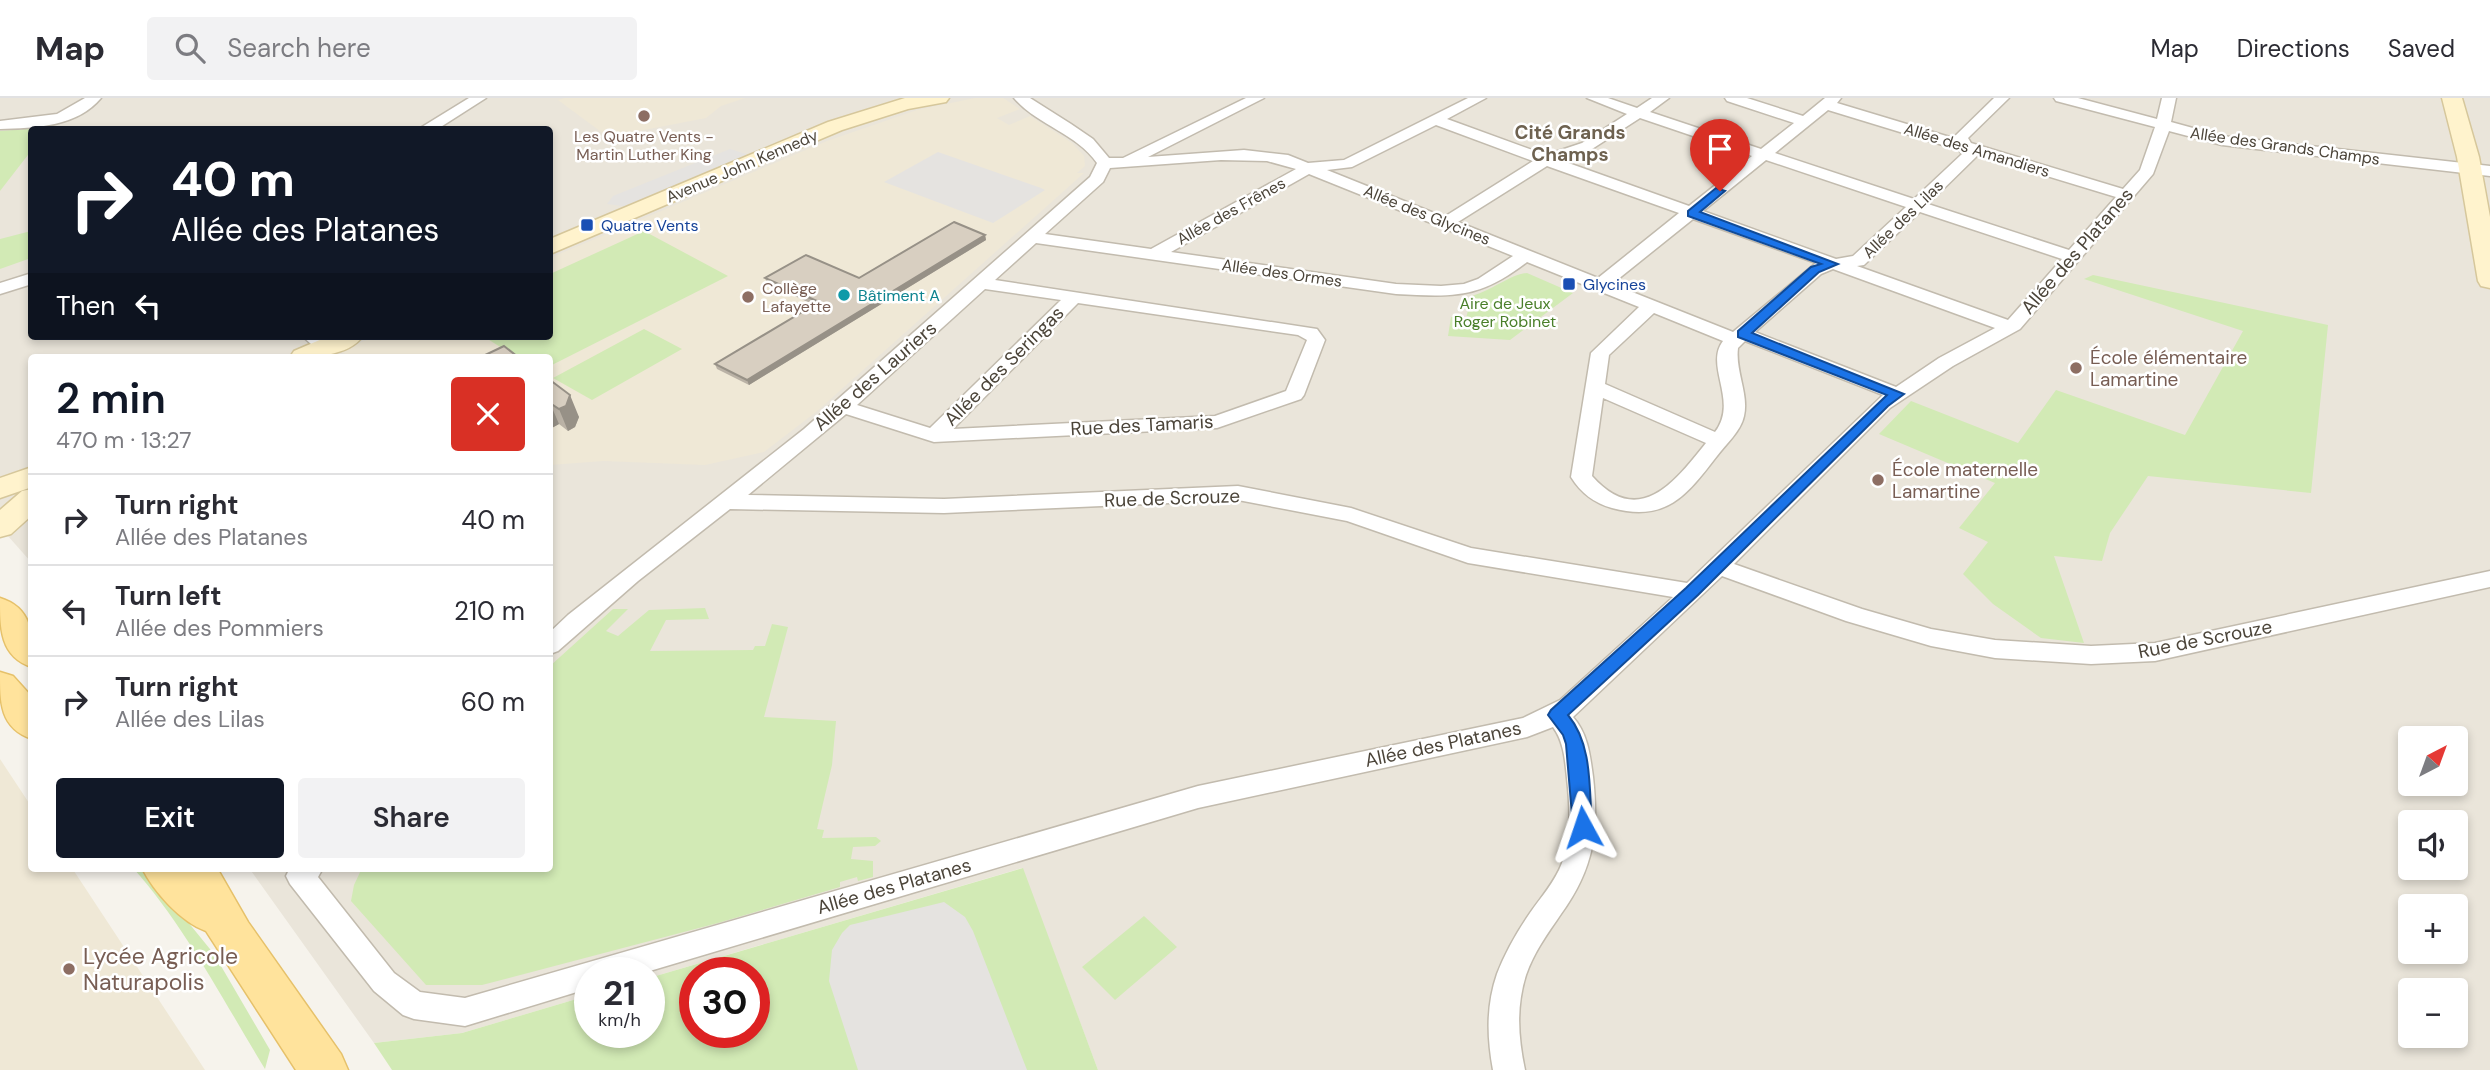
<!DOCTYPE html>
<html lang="en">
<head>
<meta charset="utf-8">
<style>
	body { margin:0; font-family:"DM Sans",sans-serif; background:#f2f2f3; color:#2b2b33; height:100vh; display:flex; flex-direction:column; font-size:26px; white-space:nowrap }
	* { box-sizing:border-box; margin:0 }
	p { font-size:23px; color:#7c7c81 }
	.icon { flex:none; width:38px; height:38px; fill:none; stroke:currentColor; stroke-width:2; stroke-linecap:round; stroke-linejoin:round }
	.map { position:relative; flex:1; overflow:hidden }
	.side { position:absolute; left:28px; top:256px; width:525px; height:518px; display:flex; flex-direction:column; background:#fff; border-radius:7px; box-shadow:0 4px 10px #0003 }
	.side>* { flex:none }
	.top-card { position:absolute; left:28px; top:28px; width:525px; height:214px; border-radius:7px; box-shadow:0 4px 10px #0003; background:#111827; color:#fff; overflow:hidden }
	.needle { width:46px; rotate:41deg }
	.buttons { position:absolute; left:2398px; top:628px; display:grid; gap:14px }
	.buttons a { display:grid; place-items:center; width:70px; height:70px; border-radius:7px; background:#fff; box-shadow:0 4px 10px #0003; font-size:35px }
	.speed { position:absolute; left:574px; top:859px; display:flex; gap:14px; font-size:35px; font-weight:700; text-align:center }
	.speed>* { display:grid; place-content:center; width:91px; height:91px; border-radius:50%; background:#fff; box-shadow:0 4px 10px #0003; line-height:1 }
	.speed small { font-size:18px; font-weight:400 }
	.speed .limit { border:10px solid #d22; background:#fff; color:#111 }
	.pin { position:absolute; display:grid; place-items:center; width:60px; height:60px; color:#fff; margin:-72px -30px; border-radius:50% 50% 50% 0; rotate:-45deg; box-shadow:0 0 7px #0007 }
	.pin .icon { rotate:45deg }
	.me { position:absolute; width:77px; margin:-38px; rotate:355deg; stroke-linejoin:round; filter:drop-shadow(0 0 5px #0008) }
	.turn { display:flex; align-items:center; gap:24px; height:147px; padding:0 28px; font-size:32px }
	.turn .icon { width:91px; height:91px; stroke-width:2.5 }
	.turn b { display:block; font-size:49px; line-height:60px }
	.then { display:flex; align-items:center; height:66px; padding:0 28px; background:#0003; gap:14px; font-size:26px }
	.round { display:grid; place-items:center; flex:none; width:74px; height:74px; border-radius:7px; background:#f2f2f3 }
	.summary { display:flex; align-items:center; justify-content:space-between; height:119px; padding:0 28px }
	h1 { font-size:42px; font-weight:600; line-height:52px; color:#111827 }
	.button { display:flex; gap:14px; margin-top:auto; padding:14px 28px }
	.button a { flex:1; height:80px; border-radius:7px; background:#111827; color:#fff; font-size:28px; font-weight:600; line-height:80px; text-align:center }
	.button a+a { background:#f2f2f3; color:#2b2b33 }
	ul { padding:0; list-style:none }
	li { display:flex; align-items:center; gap:21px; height:91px; padding:0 28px; border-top:2px solid #e1e1e2 }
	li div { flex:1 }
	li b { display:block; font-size:26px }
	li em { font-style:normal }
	header { display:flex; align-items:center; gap:42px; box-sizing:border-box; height:98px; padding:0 35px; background:#fff; border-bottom:2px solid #e1e1e2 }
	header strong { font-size:33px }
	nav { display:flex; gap:38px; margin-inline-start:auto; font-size:24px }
	.search { width:490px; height:63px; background:#f2f2f3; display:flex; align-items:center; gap:18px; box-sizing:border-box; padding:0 24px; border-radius:7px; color:#7c7c81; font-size:26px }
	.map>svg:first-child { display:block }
	.residential { fill:#eae5da; fill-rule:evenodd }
	.education { fill:#efe8d6 }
	.green { fill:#d2eab5; fill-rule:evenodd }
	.parking { fill:#e5e3e0 }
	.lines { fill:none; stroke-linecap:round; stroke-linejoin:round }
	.minor-casing { stroke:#c2bbae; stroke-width:3 }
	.secondary-casing { stroke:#d6c79b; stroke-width:3 }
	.primary-casing { stroke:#e6c16a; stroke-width:3 }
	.minor { fill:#fff; fill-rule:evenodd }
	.secondary { fill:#fff3cd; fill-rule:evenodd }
	.primary { fill:#ffe39c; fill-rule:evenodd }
	.wall { fill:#bab2a6 }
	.shaded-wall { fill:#979187 }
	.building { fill:#d8cfc1; stroke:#979187; stroke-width:2 }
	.route { fill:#1a73e8; stroke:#114b97; stroke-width:2 }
	.education-dot { fill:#8d6e63; stroke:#fff; stroke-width:2.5 }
	.transit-dot { fill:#1a4fb4; stroke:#fff; stroke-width:2.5 }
	.culture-dot { fill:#0f9aa8; stroke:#fff; stroke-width:2.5 }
	.labels { text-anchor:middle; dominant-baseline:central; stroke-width:5; stroke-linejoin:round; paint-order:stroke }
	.far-education-label { font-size:16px; fill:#785e54; stroke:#fff }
	.far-street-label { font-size:16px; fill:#4b4439; stroke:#fff }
	.far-transit-label { font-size:16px; fill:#164399; stroke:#fff; text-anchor:start }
	.far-culture-label { font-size:16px; fill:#0d838f; stroke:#fff; text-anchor:start }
	.far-park-label { font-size:16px; fill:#4a7f2a; stroke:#fff }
	.far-quarter-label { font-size:19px; font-weight:bold; fill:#6e6250; stroke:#fff }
	.street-label { font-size:19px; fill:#4b4439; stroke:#fff }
	.education-label { font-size:19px; fill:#785e54; stroke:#fff; text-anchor:start }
	.near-education-label { font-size:23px; fill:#785e54; stroke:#fff; text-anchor:start }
</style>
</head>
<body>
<header>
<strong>Map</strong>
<div class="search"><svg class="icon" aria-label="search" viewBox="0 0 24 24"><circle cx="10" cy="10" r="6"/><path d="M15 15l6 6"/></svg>Search here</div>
<nav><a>Map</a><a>Directions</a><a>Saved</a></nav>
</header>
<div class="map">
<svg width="2490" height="972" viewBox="0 0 2490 972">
	<rect width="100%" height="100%" fill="#f6f3ec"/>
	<path class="residential" d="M 0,0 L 2490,0 L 2490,972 L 1098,972 L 1022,770 L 649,880 L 649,875 L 590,875 L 590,897 L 462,935 L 374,945 L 249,770 L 550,770 L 550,259 L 32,259 L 31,464 L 0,429 ZM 32,32 L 550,32 L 550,238 L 32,238 ZM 2410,640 L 2455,640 L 2455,686 L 2410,686 ZM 2410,724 L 2455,724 L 2455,770 L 2410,770 ZM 2410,808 L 2455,808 L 2455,854 L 2410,854 ZM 2410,892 L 2455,892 L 2455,938 L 2410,938 Z"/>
	<path class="education" d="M 565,0 L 745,0 L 721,8 L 706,20 L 608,39 L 558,2 Z
		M 975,0 L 1003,0 L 1020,11 L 997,20 L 1009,27 L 1030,18 L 1072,45 L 1084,58 L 1085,68 L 1077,75 L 1084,75 L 816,314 L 764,354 L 705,367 L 603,363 L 550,367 L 550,259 L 349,259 L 341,253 L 376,238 L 550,238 L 550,160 L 827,43 L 917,12 Z
		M 0,661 L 31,708 L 32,770 L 72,770 L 205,972 L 0,972 Z"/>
	<path class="green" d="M 51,29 L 32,32 L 31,53 L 0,93 L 0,33 Z
		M 31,133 L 31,160 L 0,171 L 0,141 Z
		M 644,133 L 728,178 L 550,268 L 550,259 L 516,259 L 483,238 L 550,238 L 550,176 Z
		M 1527,175 L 1573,195 L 1510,242 L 1448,238 L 1451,219 L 1466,220 L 1472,198 C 1491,193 1511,176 1527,175 Z
		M 2093,177 L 2328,227 L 2311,395 L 2148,378 L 2110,435 L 2102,463 L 2054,458 L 2084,545 L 2041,540 L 1993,506 L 1963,476 L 1988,444 L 1959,430 L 1995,385 L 1879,336 L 1911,303 L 2018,345 L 2056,292 L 2185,337 L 2243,233 L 2084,181 Z
		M 644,231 L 682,251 L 592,302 L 553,280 Z
		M 705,510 L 709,521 L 666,522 L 650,553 L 753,552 L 755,548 L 765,548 L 772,526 L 788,529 L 764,619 L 836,623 L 832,667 L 817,731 L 824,732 L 822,740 L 876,739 L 881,743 L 875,748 L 853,749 L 851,761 L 873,763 L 873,779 L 858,783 L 857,779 L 840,784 L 840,789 L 718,825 L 482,887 L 426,887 L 351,803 L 354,787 L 362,770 L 550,770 L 550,568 L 613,511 L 628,511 L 606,533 L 618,538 L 649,512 Z
		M 133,770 L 144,770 L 214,856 L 270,952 L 265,971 C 224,904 185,828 133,770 Z
		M 1023,770 L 1098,972 L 392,972 L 374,945 L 462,935 L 590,897 L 590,934 L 649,934 L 649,880 ZM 695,875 L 754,875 L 754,934 L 695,934 Z
		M 1144,818 L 1177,849 L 1115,902 L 1082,869 Z"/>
	<path class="parking" d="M 730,51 L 746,56 L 745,61 L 629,109 L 607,106 L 613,98 Z
		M 938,54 L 1041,90 L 1045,92 L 993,125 L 884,84 Z
		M 944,804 L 965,819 L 973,833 L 1027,972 L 858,972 L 829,883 L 832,852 L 842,835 L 850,827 Z"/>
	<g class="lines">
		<g class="minor-casing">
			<path id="minor" d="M 85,0 L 101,0 C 77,29 35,30 0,31 L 0,23 L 57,16 Z
				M 469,0 L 486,0 L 436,32 L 417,32 Z
				M 1014,0 L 1030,0 L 1071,26 L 1093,41 L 1109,60 L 1123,60 L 1246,0 L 1264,0 L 1148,59 L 1244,52 L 1288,57 L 1308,65 L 1344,62 L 1468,0 L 1486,0 L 1447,21 L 1546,57 L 1582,45 L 1627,16 L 1587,0 L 1608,0 L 1637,10 L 1652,0 L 1669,0 L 1650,14 L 1761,51 L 1794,25 L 1727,3 L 1725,0 L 1747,0 L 1803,18 L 1825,0 L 1841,0 L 1837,5 L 1953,40 L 1994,0 L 2009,0 L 1968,40 L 1971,45 L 2123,91 L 2140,72 L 2155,29 L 2056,3 L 2054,0 L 2078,0 L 2157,21 L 2162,0 L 2176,0 L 2171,24 L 2222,38 L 2490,68 L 2490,78 L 2222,47 L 2169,33 L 2153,76 L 2020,231 L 1953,268 L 1890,310 L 1734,466 L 1862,511 L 1931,531 L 1995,542 L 2091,548 L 2155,545 L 2490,473 L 2490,489 L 2155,563 L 2091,566 L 1995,560 L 1931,548 L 1846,523 L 1722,478 L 1573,619 C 1588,636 1590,657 1593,679 C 1599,734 1594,770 1561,816 C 1548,835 1534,854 1526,877 C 1516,909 1518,939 1525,972 L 1493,972 C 1487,939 1486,908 1497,876 C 1505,855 1517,834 1530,815 C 1541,799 1555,784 1562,765 C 1572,739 1570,707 1567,680 C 1565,662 1564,644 1553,629 L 1527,639 L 1198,710 L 643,875 L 590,875 L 590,890 L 465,928 L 414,921 L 403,917 L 374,893 L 290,786 L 286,778 L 290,770 L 323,770 L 318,779 L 394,875 L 420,894 L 465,900 L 1198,688 L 1523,620 L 1560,602 L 1673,499 L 1468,465 L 1347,423 L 1238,402 L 944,415 L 730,411 L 638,483 L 558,553 L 550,556 L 550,534 L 568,517 L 804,331 L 1090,79 L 1097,65 C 1076,35 1037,27 1014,0 ZM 1828,12 L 1959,52 L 1962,56 L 1914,101 L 1775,55 ZM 1640,20 L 1752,58 L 1689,108 L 1560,62 L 1592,51 ZM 1436,27 L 1533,63 L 1444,119 L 1327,72 L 1352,69 ZM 1978,57 L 2116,99 L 2069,152 L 1928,106 ZM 1221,62 L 1267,63 L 1296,71 L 1151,151 L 1045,136 L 1103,84 L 1110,70 ZM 1766,62 L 1906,109 L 1853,158 L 1836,161 L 1703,113 ZM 1547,68 L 1679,115 L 1598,180 L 1458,124 ZM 1309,76 L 1513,158 L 1478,181 L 1464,186 L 1441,188 L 1396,186 L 1171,154 ZM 1920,114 L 2062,161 L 2008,222 L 1857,168 L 1864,167 ZM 1693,121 L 1816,165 L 1733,234 L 1612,186 ZM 1036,145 L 1396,196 C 1454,199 1479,201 1527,164 L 1639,209 L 1591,255 L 1571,379 C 1581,395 1594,405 1612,410 C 1666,425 1687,397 1717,358 C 1726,346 1741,333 1744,318 C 1749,296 1735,273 1738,250 L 1745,243 L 1883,297 L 1687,485 L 1471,450 L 1351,410 L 1238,388 L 944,401 L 748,397 L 846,316 L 934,344 L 1217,330 L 1301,301 L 1304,297 L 1325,242 L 1317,231 L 995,182 ZM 1833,171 L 1995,230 L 1939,260 L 1896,289 L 1755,234 L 1821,176 ZM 985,191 L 1061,202 L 930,330 L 857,307 ZM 1078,205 L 1298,237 L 1307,242 L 1286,293 L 1215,318 L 953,331 ZM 1654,215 L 1723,243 C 1704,268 1739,303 1715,334 L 1605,286 L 1609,257 ZM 1603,300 L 1706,345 C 1675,384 1639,431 1592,378 Z
				M 32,175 L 32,186 L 0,196 L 0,185 Z
				M 302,238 L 323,238 L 335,249 L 326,255 L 319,253 Z"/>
		</g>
		<g class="secondary-casing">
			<path id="secondary" d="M 905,0 L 949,0 L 946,4 L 908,11 L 842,32 L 550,156 L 550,141 L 828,24 Z
				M 2442,0 L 2462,0 L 2479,59 L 2490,119 L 2490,190 L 2481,188 L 2478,183 L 2457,59 Z
				M 329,238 L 363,238 C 348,259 312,259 290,259 L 294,253 Z
				M 32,369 L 32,389 L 0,400 L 0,380 Z
				M 32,391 L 32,417 L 11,436 L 0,439 L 0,412 L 22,393 Z"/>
		</g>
		<g class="primary-casing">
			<path id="primary" d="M 0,500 C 35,511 32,540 32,569 C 0,559 0,530 0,500 Z
				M 0,574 L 13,578 L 32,599 L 32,641 C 0,630 0,605 0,574 Z
				M 142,770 L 217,770 L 248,824 L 341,956 L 348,972 L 296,972 L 206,833 C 181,824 154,794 142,770 Z"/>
		</g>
		<use href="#minor" class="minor"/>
		<use href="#secondary" class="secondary"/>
		<use href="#primary" class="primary"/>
	</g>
	<path class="wall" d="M 985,137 L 986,142 L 749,287 L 717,271 L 715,266 L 814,207 L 767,185 L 765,180 L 859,180 Z
		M 550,282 L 579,319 L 575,329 L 568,333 L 559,326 L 550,331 Z"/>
	<path class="shaded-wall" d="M 985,137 L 986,142 L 749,287 L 747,282 Z
		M 570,297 L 579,319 L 575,329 L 568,333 L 559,311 Z
		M 550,305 L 559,326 L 550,331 Z"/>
	<path class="building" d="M 954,124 L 985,137 L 747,282 L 715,266 L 819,204 L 765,180 L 806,157 L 859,180 Z
		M 504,248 L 518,259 L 481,259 Z
		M 550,282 L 570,297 L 566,308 L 559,311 L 550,305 Z"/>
	<path class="route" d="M 1716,90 L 1725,93 L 1700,114 L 1838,166 L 1819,174 L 1752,235 L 1904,296 L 1888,308 L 1698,497 L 1568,617 C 1593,647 1589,692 1592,729 L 1589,735 L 1583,737 L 1576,735 L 1573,729 L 1566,646 L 1563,637 L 1548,617 L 1551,612 L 1686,490 L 1887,297 L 1738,239 L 1738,233 L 1811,169 L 1821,166 L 1688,118 L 1688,113 Z"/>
	<g class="education-dot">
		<circle cx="644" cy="18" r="7"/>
		<circle cx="748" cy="199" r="7"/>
		<circle cx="2076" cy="270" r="7"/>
		<circle cx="1878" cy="382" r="7"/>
		<circle cx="69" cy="871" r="7"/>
	</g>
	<g class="transit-dot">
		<rect x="580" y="120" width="14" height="14" rx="3.5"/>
		<rect x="1562" y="179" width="14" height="14" rx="3.5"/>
	</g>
	<circle class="culture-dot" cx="844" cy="197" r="7"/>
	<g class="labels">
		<g class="far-education-label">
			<text x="644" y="38">Les Quatre Vents -<tspan x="644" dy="18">Martin Luther King</tspan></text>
			<text x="762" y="190" text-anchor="start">Collège<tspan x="762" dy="18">Lafayette</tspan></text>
		</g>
		<g class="far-street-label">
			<text transform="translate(2285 48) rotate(8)">Allée des Grands Champs</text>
			<text transform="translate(1977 52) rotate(17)">Allée des Amandiers</text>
			<text transform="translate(742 68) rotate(-23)">Avenue John Kennedy</text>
			<text transform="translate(1231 113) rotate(-29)">Allée des Frênes</text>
			<text transform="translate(1427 117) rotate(22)">Allée des Glycines</text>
			<text transform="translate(1903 121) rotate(-44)">Allée des Lilas</text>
			<text transform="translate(1282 175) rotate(8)">Allée des Ormes</text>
		</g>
		<g class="far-transit-label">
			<text x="601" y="127">Quatre Vents</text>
			<text x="1583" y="186">Glycines</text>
		</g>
		<g class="far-culture-label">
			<text x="858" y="197">Bâtiment A</text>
		</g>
		<g class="far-park-label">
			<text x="1505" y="205">Aire de Jeux<tspan x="1505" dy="18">Roger Robinet</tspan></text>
		</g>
		<g class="far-quarter-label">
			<text x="1570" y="34">Cité Grands<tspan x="1570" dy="22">Champs</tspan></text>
		</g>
		<g class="street-label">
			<text transform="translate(2077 153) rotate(-49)">Allée des Platanes</text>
			<text transform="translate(1004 268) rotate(-45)">Allée des Seringas</text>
			<text transform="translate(875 278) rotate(-41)">Allée des Lauriers</text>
			<text transform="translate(1142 327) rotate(-3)">Rue des Tamaris</text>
			<text transform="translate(1172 400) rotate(-2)">Rue de Scrouze</text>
			<text transform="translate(2205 541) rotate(-11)">Rue de Scrouze</text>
			<text transform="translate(1443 646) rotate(-12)">Allée des Platanes</text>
			<text transform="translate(894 788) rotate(-16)">Allée des Platanes</text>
		</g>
		<g class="education-label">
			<text x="2090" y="259">École élémentaire<tspan x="2090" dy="22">Lamartine</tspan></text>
			<text x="1892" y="371">École maternelle<tspan x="1892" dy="22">Lamartine</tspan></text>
		</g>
		<g class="near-education-label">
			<text x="83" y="858">Lycée Agricole<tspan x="83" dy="26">Naturapolis</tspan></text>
		</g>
	</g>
</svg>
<div class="buttons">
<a><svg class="needle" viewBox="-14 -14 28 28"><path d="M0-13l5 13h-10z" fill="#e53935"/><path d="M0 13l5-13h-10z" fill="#7c7c81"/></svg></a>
<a><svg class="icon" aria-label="sound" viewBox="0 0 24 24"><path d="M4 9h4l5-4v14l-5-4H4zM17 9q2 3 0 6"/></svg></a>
<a>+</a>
<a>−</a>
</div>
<div class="speed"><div>21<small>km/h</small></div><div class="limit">30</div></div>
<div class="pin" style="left:1720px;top:93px;background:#d93025"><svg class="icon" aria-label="arrive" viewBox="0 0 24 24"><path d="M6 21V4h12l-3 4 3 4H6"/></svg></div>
<svg class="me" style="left:1583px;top:729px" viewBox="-20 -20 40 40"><path d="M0-17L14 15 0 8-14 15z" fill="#1a73e8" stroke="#fff" stroke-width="4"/></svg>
<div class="top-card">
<div class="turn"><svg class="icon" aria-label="right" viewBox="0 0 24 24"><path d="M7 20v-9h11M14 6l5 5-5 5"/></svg><div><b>40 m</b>Allée des Platanes</div></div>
<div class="then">Then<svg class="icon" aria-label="left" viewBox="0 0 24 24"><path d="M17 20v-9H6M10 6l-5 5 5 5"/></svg></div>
</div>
<section class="side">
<div class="summary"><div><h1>2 min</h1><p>470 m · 13:27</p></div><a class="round" style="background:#d93025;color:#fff"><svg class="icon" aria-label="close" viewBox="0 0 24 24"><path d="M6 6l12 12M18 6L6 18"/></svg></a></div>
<ul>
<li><svg class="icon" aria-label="right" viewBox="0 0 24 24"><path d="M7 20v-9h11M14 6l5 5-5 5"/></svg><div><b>Turn right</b><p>Allée des Platanes</p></div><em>40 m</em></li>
<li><svg class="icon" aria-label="left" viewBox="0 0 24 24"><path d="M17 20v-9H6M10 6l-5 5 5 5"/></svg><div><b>Turn left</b><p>Allée des Pommiers</p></div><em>210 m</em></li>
<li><svg class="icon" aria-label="right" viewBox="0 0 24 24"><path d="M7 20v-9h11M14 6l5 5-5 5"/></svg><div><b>Turn right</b><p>Allée des Lilas</p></div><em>60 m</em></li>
</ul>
<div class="button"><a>Exit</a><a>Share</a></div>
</section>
</div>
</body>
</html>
